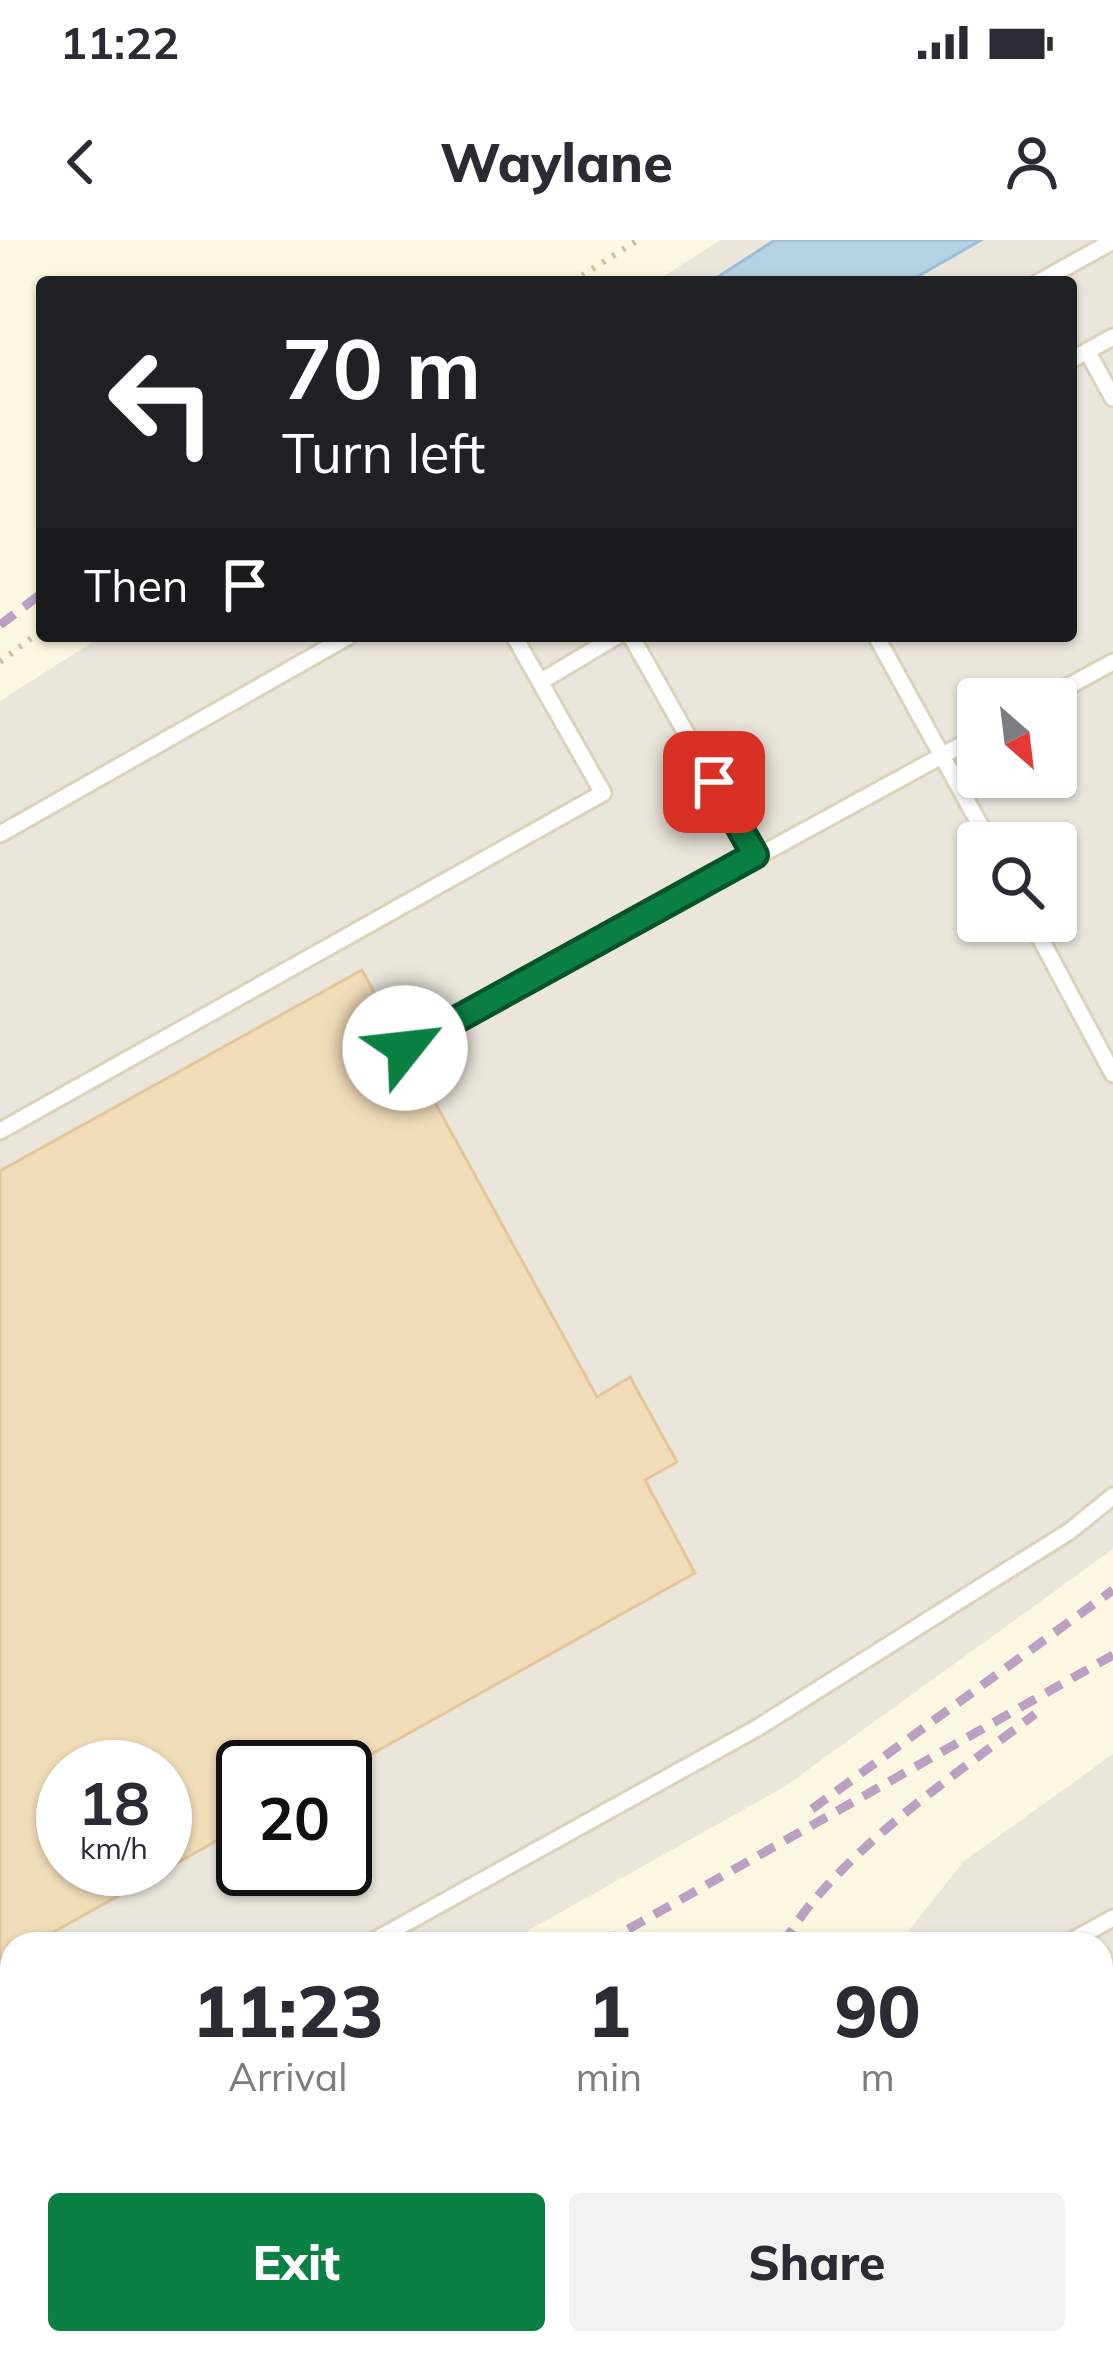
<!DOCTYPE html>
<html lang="en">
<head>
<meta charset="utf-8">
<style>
	body { margin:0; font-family:Mulish,sans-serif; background:#f2f2f3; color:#2b2b33; height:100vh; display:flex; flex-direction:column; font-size:45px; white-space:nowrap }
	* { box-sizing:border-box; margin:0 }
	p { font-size:39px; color:#7c7c81 }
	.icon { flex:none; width:66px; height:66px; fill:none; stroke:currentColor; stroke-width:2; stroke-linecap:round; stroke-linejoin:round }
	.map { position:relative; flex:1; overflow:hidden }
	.drawer { position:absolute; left:0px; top:1692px; width:1113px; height:423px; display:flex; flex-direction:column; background:#fff; border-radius:36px 36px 0 0; box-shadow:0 3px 9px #0004 }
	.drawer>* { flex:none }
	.top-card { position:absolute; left:36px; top:36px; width:1041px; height:366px; border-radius:12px; box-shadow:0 3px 9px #0004; background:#202124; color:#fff; overflow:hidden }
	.needle { width:78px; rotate:152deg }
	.controls { position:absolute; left:957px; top:438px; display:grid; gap:24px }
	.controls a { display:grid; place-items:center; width:120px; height:120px; border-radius:12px; background:#fff; box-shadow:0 3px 9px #0004; font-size:60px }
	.speed { position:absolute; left:36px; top:1500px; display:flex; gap:24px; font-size:60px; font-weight:700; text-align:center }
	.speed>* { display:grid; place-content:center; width:156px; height:156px; border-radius:50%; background:#fff; box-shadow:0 3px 9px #0004; line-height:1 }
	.speed small { font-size:30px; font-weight:400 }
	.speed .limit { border:6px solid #111; border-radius:18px; background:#fff; color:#111 }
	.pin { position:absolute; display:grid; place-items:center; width:102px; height:102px; color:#fff; margin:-51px; border-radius:24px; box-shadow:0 6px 18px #0006 }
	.me { position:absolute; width:132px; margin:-66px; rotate:61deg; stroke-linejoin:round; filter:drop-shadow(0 0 9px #0008) }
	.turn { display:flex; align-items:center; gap:42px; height:252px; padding:0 48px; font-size:54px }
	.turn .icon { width:156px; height:156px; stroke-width:2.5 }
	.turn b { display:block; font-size:84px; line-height:102px }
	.then { display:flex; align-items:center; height:114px; padding:0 48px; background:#0003; gap:24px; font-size:45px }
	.eta { display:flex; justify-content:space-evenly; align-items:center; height:204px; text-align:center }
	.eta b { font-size:72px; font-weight:800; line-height:84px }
	.button { display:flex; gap:24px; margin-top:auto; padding:24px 48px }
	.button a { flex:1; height:138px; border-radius:12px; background:#0b8043; color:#fff; font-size:48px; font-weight:800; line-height:138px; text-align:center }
	.button a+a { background:#f2f2f3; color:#2b2b33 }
	.status { display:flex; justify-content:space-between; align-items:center; height:84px; padding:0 60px; background:#fff; direction:ltr }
	.status svg { height:33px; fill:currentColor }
	header { display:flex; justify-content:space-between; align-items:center; height:156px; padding:0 48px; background:#fff; font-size:54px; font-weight:800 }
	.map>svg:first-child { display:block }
	.industrial { fill:#eae6dc; fill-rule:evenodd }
	.water { fill:#b5d2e4; stroke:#9bbfd6; stroke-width:3 }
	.building { fill:#f1dcb8; stroke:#e3c798; stroke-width:3; fill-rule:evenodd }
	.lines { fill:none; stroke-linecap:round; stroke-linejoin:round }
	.service-casing { stroke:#dcd3ba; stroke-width:21 }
	.minor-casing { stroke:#dcd3ba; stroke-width:36 }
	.path { stroke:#d5bf9b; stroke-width:6; stroke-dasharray:3 9; stroke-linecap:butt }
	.service { stroke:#fff; stroke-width:15 }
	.minor { stroke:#fff; stroke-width:30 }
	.rail { stroke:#bca0c4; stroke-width:9; stroke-dasharray:18 12; stroke-linecap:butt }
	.route-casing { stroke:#07532c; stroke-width:30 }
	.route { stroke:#0b8043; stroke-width:21 }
</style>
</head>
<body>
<div class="status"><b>11:22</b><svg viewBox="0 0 49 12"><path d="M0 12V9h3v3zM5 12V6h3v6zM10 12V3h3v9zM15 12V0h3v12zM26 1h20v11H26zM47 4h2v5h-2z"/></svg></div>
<header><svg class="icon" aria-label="back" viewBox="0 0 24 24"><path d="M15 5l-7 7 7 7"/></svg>Waylane<svg class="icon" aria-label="person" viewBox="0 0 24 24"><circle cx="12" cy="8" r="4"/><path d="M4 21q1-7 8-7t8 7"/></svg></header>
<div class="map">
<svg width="1113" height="2114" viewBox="0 0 1113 2114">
	<rect width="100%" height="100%" fill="#fcf7e0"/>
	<path class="industrial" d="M 720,0 L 1113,0 L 1113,1309 L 784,1547 L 504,1704 L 12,1704 L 12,1980 L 0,1987 L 0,461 L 102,396 L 1071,396 L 1071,42 L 655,42 ZM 978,459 L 1056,459 L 1056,537 L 978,537 ZM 978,603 L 1056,603 L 1056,681 L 978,681 ZM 63,1527 L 165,1527 L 165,1629 L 63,1629 ZM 243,1527 L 345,1527 L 345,1629 L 243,1629 Z
		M 1113,1514 L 1113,2114 L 784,2114 L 781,2103 L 1101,2103 L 1101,1704 L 898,1704 L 964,1621 Z
		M 12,2096 L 12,2103 L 616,2103 L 617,2114 L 0,2114 L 0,2102 Z"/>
	<path class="water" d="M 775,0 L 981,0 L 908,42 L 710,42 Z"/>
	<path class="building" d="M 362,730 L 597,1157 L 630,1137 L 677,1222 L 645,1240 L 695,1333 L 345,1529 L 243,1527 L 243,1586 L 32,1704 L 12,1704 L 12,1715 L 0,1722 L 0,931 ZM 63,1527 L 165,1527 L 165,1629 L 63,1629 Z
		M 1113,1758 L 1113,1954 L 1101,1961 L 1101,1765 Z
		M 1113,1991 L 1113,2083 L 1101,2062 L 1101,1998 Z
		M 367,2103 L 547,2103 L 553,2114 L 347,2114 Z"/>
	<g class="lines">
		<g class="service-casing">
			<path id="service" d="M 1039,42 L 1113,1
				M 1087,111 L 1113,158
				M 1071,120 L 1113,97
				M 631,396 L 755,615
				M 876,396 L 990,603
				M 540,442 L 617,396
				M 1045,459 L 1113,422
				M 0,594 L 349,396
				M 1031,681 L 1113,834
				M 405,809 L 978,496
				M 0,891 L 603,553 L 514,396
				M 368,1704 L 757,1488 L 1070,1291 L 1113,1256
				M 1066,1704 L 1113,1678
				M 0,1909 L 12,1902
				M 597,2103 L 603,2114
				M 834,2103 C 854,2114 885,2108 907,2103
				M 256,2114 L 274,2103"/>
		</g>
		<g class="minor-casing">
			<path id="minor" d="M 1074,2103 L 1080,2114"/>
		</g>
		<path class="path" d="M 572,42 L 638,0
			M 0,422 L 42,390"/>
		<use href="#service" class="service"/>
		<use href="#minor" class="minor"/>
		<path class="rail" d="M 0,385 L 42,353
			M 812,1569 L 1113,1350
			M 602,1704 L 1113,1415
			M 782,1704 C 793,1689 803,1672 815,1659 C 878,1586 959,1532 1035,1474
			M 0,2041 L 12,2035
			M 660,2114 L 662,2103"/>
	</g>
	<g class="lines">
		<g class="route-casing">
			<path id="route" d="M 405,808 L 755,615 L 714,542"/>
		</g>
		<use href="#route" class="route"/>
	</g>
</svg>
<div class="controls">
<a><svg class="needle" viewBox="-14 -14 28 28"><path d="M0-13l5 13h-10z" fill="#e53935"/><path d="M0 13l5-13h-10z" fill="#7c7c81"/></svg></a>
<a><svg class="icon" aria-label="search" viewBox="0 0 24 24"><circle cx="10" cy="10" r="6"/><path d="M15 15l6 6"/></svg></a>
</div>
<div class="speed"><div>18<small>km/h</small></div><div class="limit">20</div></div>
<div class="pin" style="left:714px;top:542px;background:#d93025"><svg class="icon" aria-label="arrive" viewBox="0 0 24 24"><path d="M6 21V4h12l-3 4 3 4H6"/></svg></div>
<svg class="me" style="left:405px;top:808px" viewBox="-20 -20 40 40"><circle r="19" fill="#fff"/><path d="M0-13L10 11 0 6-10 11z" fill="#0b8043"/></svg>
<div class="top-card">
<div class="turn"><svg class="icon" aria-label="left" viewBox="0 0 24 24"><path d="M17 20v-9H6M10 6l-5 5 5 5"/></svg><div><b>70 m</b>Turn left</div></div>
<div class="then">Then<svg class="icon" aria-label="arrive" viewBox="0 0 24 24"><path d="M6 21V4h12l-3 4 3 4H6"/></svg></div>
</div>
<section class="drawer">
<div class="eta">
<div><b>11:23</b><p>Arrival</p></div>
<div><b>1</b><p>min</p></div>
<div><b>90</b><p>m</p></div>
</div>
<div class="button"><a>Exit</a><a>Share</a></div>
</section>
</div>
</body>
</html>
